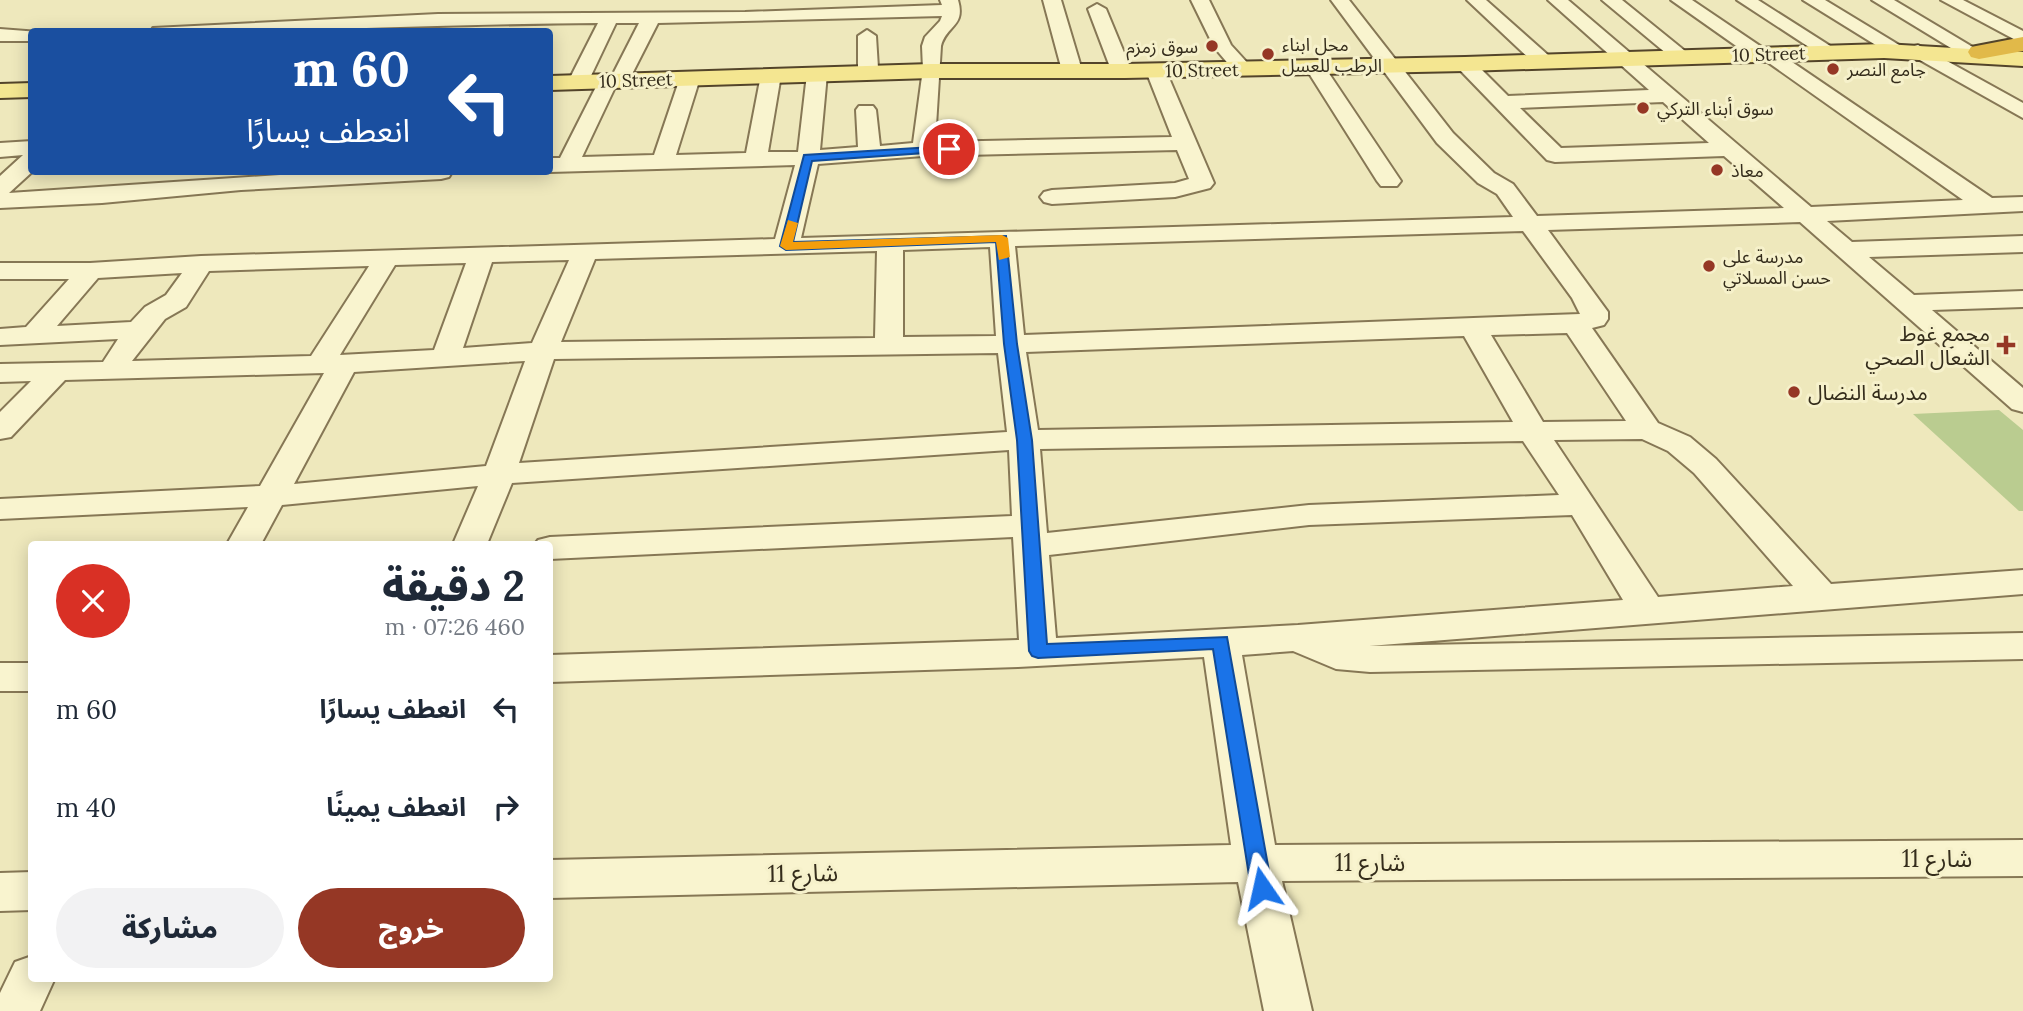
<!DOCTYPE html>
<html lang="ar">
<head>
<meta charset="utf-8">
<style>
	body { margin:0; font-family:Lora,"Noto Sans Arabic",serif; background:#f2f2f3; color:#1f2937; direction:rtl; height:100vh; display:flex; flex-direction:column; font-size:26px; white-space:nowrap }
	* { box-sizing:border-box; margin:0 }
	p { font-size:23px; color:#747a83 }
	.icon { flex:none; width:38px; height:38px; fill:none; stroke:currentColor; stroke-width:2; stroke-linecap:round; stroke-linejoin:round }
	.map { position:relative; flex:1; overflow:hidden; direction:ltr }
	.side { position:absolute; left:28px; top:541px; width:525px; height:441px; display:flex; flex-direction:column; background:#fff; border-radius:7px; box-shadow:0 4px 18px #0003; direction:rtl }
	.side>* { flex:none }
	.banner { position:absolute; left:28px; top:28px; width:525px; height:147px; border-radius:7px; box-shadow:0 4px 18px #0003; direction:rtl; background:#1a4fa0; color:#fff; overflow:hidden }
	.pin { position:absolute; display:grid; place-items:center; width:60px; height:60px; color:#fff; margin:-30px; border:4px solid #fff; border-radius:50%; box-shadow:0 2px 7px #0007 }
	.me { position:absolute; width:77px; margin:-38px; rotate:349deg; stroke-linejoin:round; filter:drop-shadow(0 0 5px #0008) }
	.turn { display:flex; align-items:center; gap:24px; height:147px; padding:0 28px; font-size:32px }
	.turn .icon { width:91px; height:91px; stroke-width:2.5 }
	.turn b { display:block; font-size:49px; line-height:60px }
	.round { display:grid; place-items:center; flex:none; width:74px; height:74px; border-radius:37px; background:#f2f2f3 }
	.head { display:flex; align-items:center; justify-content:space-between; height:119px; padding:0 28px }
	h1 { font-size:42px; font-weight:800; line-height:52px }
	.action { display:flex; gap:14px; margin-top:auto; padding:14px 28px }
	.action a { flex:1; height:80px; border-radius:42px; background:#953725; color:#fff; font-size:28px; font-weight:800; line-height:80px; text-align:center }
	.action a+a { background:#f2f2f3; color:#1f2937 }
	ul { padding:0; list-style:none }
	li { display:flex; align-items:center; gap:21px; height:98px; padding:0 28px }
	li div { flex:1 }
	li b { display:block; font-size:26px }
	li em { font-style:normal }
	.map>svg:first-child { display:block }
	.green { fill:#bacc90 }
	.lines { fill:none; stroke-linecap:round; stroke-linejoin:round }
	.minor-casing { stroke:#867755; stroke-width:4 }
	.major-casing { stroke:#53442a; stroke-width:4 }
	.highway-casing { stroke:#53442a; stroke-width:4 }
	.minor { fill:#f9f4cf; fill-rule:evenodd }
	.major { fill:#f4e691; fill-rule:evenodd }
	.highway { fill:#e1b949; fill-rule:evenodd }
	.route { fill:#1a73e8; stroke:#114b97; stroke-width:2 }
	.slow { fill:#f59e0b }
	.poi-dot { fill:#953725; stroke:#f6f1cb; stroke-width:2.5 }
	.labels { text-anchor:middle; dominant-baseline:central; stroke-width:6; stroke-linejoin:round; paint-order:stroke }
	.far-poi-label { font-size:18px; fill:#342c1b; stroke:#f6f1cb; text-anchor:start }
	.far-street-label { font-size:18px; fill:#342c1b; stroke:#f6f1cb }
	.poi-label { font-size:21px; fill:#342c1b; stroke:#f6f1cb; text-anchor:end }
	.near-street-label { font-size:24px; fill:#342c1b; stroke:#f6f1cb }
</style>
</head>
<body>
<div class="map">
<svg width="2023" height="1011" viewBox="0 0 2023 1011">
	<rect width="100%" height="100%" fill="#eee8bc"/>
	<path class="green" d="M 1999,410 L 2023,430 L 2023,511 L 2019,511 L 1913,414 Z"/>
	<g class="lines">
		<g class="minor-casing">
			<path id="minor" d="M 940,0 L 958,0 C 966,27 946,25 941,46 L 935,142 L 1172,137 L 1146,71 L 1149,67 L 1163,67 L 1166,71 L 1214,183 L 1210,188 L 1175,197 L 1052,204 L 1044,202 L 1040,197 L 1044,192 L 1052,190 L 1175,183 L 1189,179 L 1177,150 L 923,156 L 818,164 L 801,238 L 1513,217 L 1497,194 L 1478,183 L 1437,143 L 1331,0 L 1349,0 L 1453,133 L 1494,173 L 1513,184 L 1537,216 L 1784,208 L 1724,156 L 1555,162 L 1547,160 L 1458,68 L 1455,64 L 1458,60 L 1472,60 L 1508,96 L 1649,90 L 1548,0 L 1568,0 L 1811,207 L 1963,200 L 1759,56 L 1749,55 L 1671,0 L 1692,0 L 1763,48 L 1773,49 L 1992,198 L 2023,197 L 2023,211 L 1827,221 L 1852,242 L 2023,236 L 2023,252 L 1869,257 L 1914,295 L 2023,291 L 2023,307 L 1932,310 L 2023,388 L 2023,412 L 2012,409 L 1800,222 L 1548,230 L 1608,312 L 1608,319 L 1604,325 L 1592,328 L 1658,423 L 1690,437 L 1716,459 L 1831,584 L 2023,570 L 2023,594 L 1369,646 L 2023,633 L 2023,659 L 1370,672 L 1336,669 L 1293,651 L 1242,655 L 1275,845 L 2023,840 L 2023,876 L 1282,881 L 1312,1011 L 1264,1011 L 1238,882 L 550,898 L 550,860 L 1231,845 L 1204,657 L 1018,667 L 550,682 L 550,655 L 1019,640 L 1013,537 L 550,559 L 550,544 L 535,544 L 538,540 L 550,537 L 1012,516 L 1009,450 L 512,483 L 487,544 L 453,544 L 478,486 L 282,505 L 261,544 L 227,544 L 248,507 L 0,519 L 0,499 L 260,486 L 324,373 L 65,380 L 11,437 L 0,439 L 0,412 L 31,381 L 0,382 L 0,364 L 103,362 L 118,339 L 0,345 L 0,329 L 26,327 L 69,279 L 0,279 L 0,263 L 90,263 L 201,256 L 775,239 L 795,165 L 550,172 L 549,172 L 550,158 L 560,158 L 601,77 L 615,77 L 613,74 L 639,23 L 616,23 L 588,82 L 585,86 L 571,86 L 568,82 L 598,23 C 449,24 300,32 151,32 L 153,28 L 438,14 L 745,12 L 942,5 ZM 942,16 L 940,21 L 925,37 L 922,46 L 923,69 L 913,143 L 880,146 L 876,110 L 873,106 L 859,106 L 856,110 L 858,147 L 820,150 L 827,74 L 824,70 L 810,70 L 807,74 L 798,152 L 768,152 L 781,75 L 778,71 L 764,71 L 761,75 L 746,153 L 676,155 L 700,78 L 697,74 L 683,74 L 680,78 L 654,155 L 582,157 L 618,81 L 616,78 L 630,78 L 658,23 ZM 1663,102 L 1709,143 L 1561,148 L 1520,108 ZM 1523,231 L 1572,298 L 1580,314 L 1024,335 L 1015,246 ZM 990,247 L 996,336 L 903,337 L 903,250 ZM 877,251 L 875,338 L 561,342 L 595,259 ZM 569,260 L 532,343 L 463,348 L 492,262 ZM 466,263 L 434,350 L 340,355 L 395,265 ZM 369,266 L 311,356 L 132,361 L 165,319 L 186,307 L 209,271 ZM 182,273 L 166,295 L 145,307 L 131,322 L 57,326 L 98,278 ZM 1567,333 L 1626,421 L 1543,422 L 1491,335 ZM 1464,336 L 1513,422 L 1038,430 L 1026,352 ZM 998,353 L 1007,432 L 519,463 L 554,359 ZM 525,361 L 486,466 L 294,484 L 354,372 ZM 1642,439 L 1668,451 L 1694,473 L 1793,586 L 1658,597 L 1554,440 ZM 1523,441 L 1559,495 L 1309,505 L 1047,533 L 1040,449 ZM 1572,515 L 1623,600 L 1298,625 L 1056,638 L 1049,555 L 1309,525 Z
				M 1043,0 L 1061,0 L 1081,67 L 1078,71 L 1071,73 L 1061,67 Z
				M 1191,0 L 1209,0 L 1231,45 L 1253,69 L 1250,73 L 1236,73 L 1214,47 Z
				M 1467,0 L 1486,0 L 1548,55 L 1551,59 L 1548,63 L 1534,63 Z
				M 1602,0 L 1622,0 L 1690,55 L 1680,61 L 1673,59 Z
				M 1737,0 L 1758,0 L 1835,49 L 1832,53 L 1818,53 Z
				M 1803,0 L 1825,0 L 1904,48 L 1901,52 L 1887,52 Z
				M 1872,0 L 1894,0 L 1981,52 L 1978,56 L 1964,56 Z
				M 1941,0 L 1963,0 L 2023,31 L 2023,44 Z
				M 1097,4 L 1106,9 L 1130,67 L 1127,71 L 1120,73 L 1110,67 L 1088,9 Z
				M 0,29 L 39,32 L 32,32 L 32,41 L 0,41 Z
				M 867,30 L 876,36 L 878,68 L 868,74 L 858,68 L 858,36 Z
				M 1918,45 L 2023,103 L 2023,118 L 1911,55 L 1908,51 L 1911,47 Z
				M 1315,61 L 1322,63 L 1401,181 L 1397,186 L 1381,186 L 1377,181 L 1305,67 Z
				M 32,141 L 32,172 L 9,193 L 324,172 L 452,172 L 449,177 L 441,179 L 241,190 L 102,203 L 0,208 L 0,176 L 23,155 L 0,157 L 0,143 Z
				M 0,663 L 32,663 L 32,691 L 0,691 Z
				M 32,872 L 32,910 L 0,911 L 0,873 Z
				M 32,956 L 32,978 L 55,978 L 40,1011 L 0,1011 L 0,993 L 15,962 Z"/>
		</g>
		<g class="major-casing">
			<path id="major" d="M 1884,44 L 2023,52 L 2023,66 L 1884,58 L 1465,71 L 1125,78 L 931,78 L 550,90 L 550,76 L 931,64 L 1125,64 L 1465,57 Z
				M 32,83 L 32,97 L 0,98 L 0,84 Z"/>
		</g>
		<g class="highway-casing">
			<path id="highway" d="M 2023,37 L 2023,51 L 1979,59 L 1971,57 L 1968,52 L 1971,47 Z"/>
		</g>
		<use href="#minor" class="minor"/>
		<use href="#major" class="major"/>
		<use href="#highway" class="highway"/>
	</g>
	<path class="route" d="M 949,146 L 953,146 L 953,151 L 812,161 L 793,242 L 1006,236 L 1017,344 L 1032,440 L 1047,644 L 1227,637 L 1272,888 L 1269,894 L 1262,897 L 1254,894 L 1251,888 L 1213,649 L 1038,658 L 1032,656 L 1029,651 L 1017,440 L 1004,344 L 996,242 L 786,250 L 780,246 L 804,155 Z"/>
	<path class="slow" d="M 788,220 L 798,223 L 793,242 L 1002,235 L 1008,238 L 1010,257 L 999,260 L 996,242 L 786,250 L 780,246 Z"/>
	<g class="poi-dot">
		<circle cx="1212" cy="46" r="7"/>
		<circle cx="1268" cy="54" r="7"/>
		<circle cx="1833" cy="69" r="7"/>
		<circle cx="1643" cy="108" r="7"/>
		<circle cx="1717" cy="170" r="7"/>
		<circle cx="1709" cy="266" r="7"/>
		<path d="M2002.5 334.5h7v7h7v7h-7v7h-7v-7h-7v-7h7z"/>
		<circle cx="1794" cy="392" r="7"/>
	</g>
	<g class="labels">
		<g class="far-poi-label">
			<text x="1282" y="44">محل ابناء<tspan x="1282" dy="21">الرطب للعسل</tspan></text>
			<text x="1198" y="46" text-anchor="end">سوق زمزم</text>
			<text x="1847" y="69">جامع النصر</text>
			<text x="1657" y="108">سوق أبناء التركي</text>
			<text x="1731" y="170">معاذ</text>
			<text x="1723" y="256">مدرسة على<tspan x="1723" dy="21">حسن المسلاتي</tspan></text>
		</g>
		<g class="far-street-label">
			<text transform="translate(1769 54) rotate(-2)">10 Street</text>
			<text transform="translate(1202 70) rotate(-1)">10 Street</text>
			<text transform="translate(636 80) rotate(-2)">10 Street</text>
		</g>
		<g class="poi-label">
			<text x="1990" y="333">مجمع غوط<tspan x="1990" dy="24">الشعال الصحي</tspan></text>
			<text x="1808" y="392" text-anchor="start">مدرسة النضال</text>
		</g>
		<g class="near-street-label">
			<text x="1937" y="858">شارع 11</text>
			<text x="1370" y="862">شارع 11</text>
			<text transform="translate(803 873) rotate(-1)">شارع 11</text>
		</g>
	</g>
</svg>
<div class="pin" style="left:949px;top:149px;background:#d93025"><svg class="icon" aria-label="arrive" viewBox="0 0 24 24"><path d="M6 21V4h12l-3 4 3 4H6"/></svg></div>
<svg class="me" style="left:1262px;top:888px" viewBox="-20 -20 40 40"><path d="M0-17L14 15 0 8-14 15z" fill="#1a73e8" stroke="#fff" stroke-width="4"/></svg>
<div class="banner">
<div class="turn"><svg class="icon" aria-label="left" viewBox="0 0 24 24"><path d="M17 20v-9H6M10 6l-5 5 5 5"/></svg><div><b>60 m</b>انعطف يسارًا</div></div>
</div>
<section class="side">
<div class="head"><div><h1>2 دقيقة</h1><p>460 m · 07:26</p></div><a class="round" style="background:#d93025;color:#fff"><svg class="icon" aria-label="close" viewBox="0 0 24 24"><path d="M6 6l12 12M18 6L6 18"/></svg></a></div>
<ul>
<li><svg class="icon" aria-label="left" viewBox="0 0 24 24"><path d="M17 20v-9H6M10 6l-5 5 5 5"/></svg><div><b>انعطف يسارًا</b></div><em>60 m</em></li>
<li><svg class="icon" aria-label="right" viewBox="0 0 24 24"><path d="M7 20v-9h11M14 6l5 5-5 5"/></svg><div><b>انعطف يمينًا</b></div><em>40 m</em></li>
</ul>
<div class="action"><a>خروج</a><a>مشاركة</a></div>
</section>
</div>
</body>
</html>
